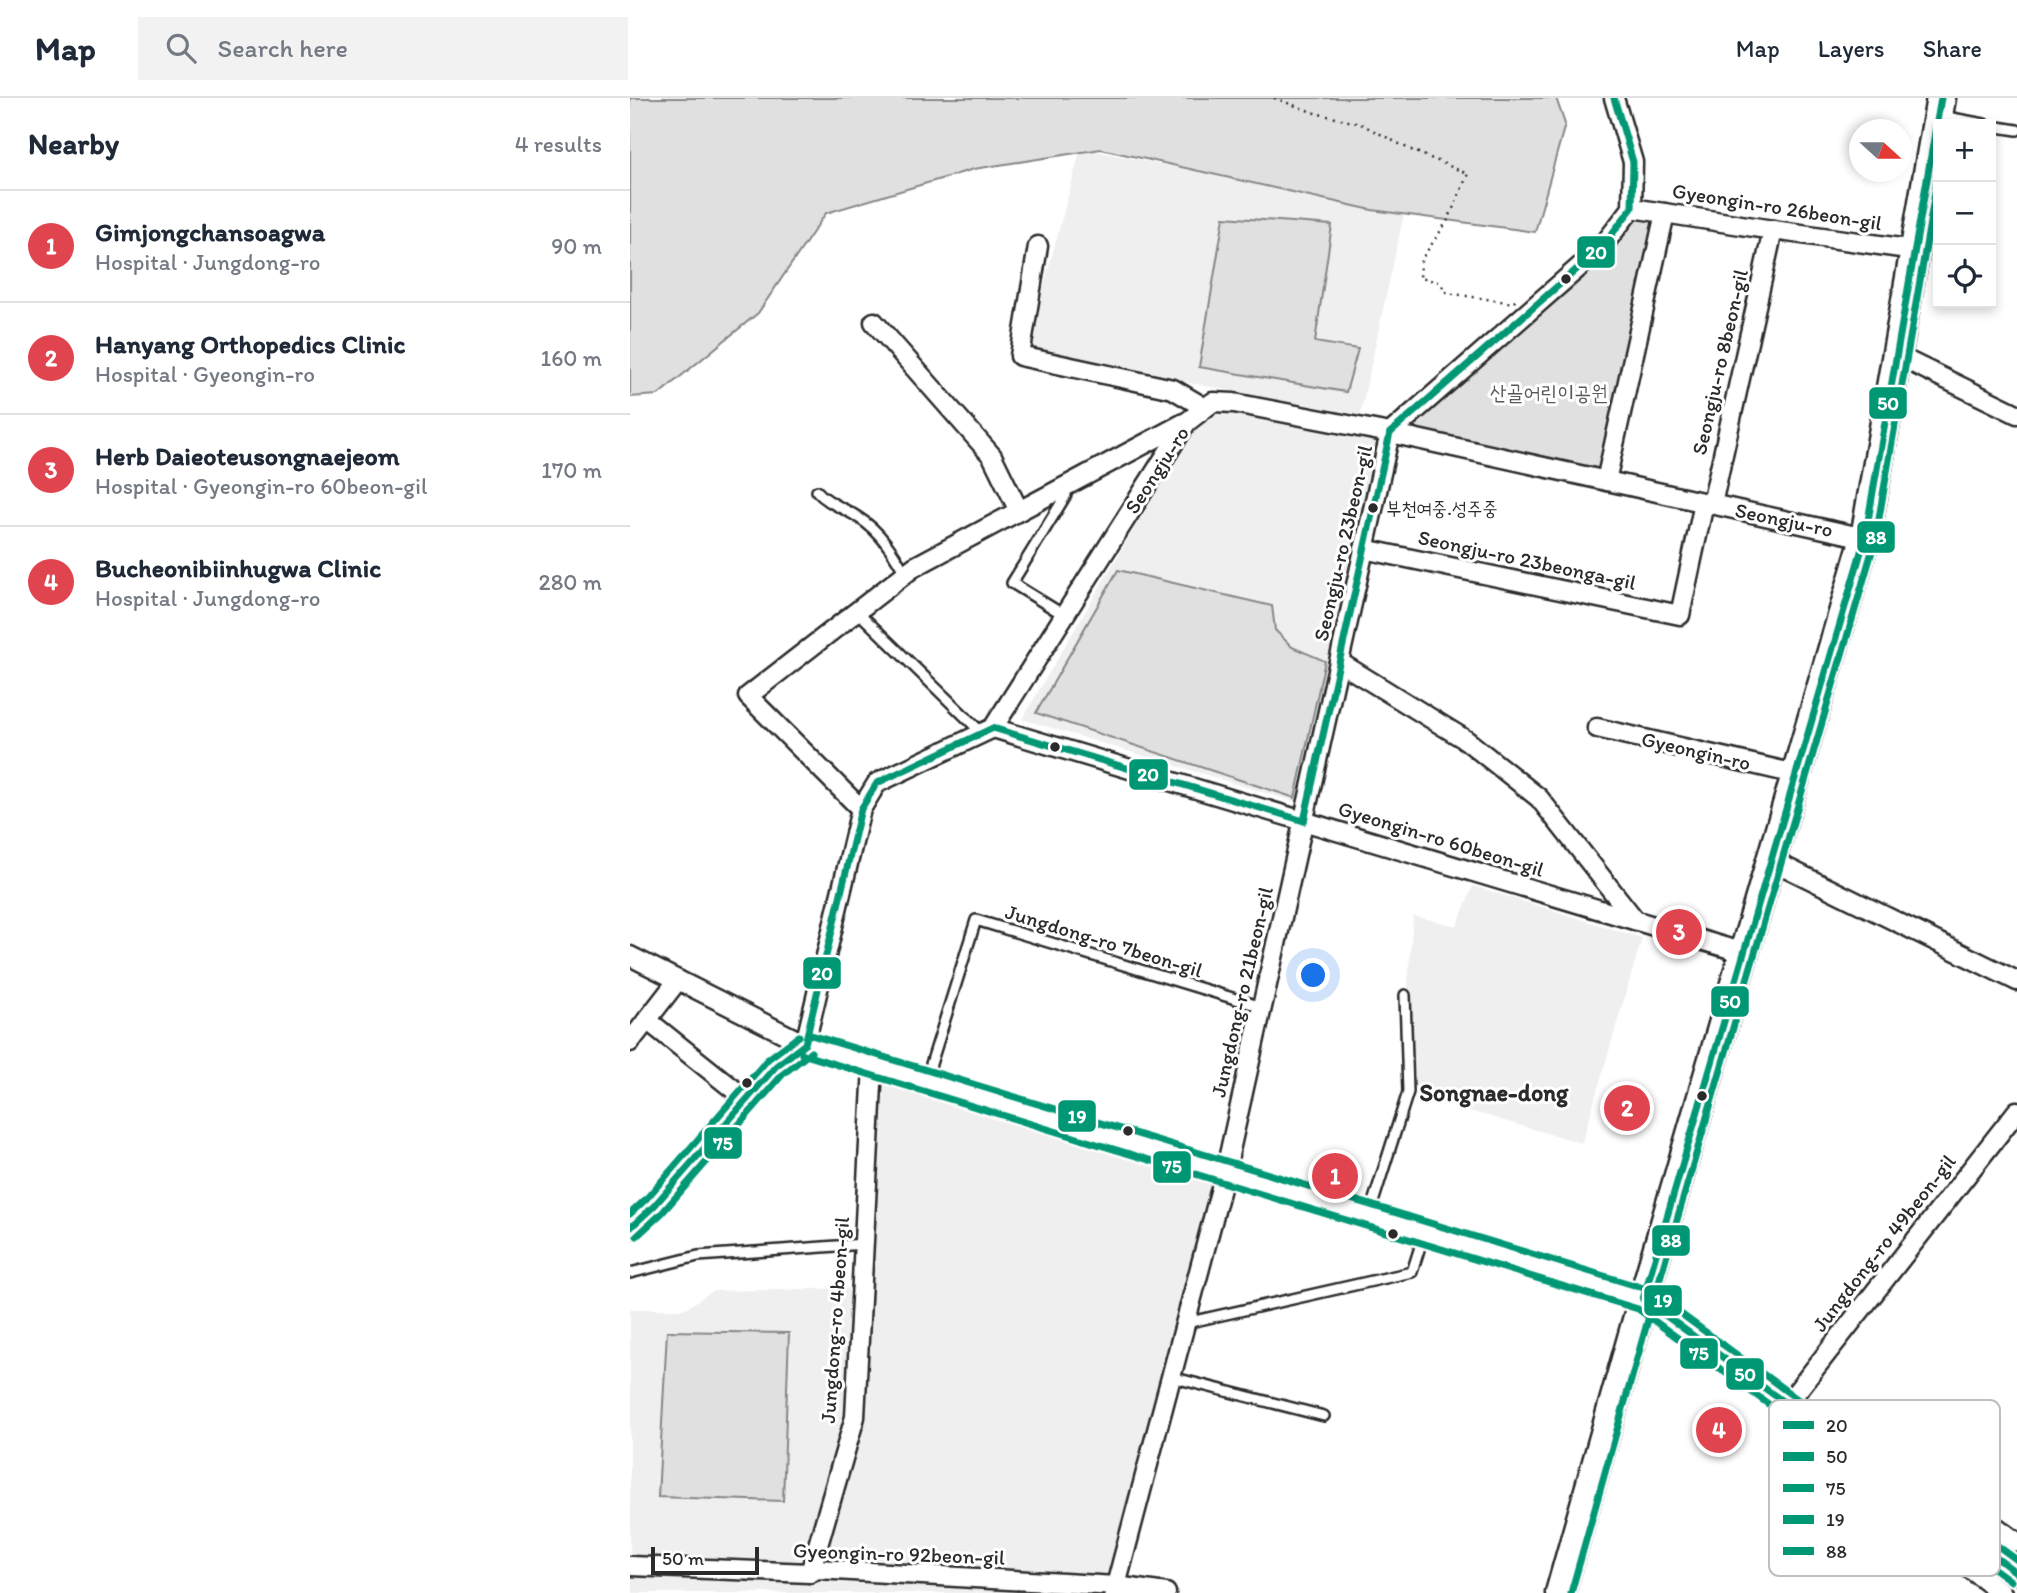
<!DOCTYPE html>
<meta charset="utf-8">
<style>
:root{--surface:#fff;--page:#f2f2f3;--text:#1f2937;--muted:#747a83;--line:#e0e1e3;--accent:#111827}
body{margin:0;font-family:Itim,"Poor Story",sans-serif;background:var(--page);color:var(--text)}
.controls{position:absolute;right:21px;top:21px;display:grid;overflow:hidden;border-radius:0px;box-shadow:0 4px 10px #0003}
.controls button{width:63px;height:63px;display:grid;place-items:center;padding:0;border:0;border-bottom:2px solid var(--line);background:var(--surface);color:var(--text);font:35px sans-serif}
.compass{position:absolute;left:1219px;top:21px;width:63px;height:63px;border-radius:50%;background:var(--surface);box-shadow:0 4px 10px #0003;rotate:111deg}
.scale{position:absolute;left:21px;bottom:18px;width:108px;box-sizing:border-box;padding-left:7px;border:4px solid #2b2b2b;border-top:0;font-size:19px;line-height:24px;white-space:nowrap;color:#2b2b2b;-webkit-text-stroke:5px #fff;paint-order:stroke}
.you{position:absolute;left:684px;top:878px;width:24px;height:24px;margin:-18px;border:5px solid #fff;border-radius:50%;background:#1a73e8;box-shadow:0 0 0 10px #1a73e833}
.badge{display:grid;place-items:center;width:46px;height:46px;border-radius:50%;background:var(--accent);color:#fff;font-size:23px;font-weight:700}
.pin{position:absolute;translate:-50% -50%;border:4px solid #fff;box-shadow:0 2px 7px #0006}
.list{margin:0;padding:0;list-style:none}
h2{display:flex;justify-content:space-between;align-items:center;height:91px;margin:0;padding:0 28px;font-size:30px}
h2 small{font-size:23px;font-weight:400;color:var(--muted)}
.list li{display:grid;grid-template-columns:46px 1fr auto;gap:21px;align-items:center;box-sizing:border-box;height:112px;padding:0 28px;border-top:2px solid var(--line)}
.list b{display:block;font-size:26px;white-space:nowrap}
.list p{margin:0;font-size:23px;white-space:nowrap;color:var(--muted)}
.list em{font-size:23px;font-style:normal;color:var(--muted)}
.icon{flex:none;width:38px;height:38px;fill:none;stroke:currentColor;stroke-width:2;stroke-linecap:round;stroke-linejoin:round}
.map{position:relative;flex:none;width:1387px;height:1495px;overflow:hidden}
header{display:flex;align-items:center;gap:42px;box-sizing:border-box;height:98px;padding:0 35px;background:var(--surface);border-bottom:2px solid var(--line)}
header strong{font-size:33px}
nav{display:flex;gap:38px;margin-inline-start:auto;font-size:24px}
.search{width:490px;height:63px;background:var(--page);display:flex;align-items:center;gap:18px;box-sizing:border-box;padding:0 24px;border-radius:0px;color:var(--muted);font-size:26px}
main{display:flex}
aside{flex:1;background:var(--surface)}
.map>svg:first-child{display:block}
</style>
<header>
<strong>Map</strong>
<div class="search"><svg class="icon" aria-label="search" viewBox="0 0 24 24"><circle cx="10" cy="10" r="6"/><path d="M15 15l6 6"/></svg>Search here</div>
<nav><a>Map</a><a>Layers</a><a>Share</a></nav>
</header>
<main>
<aside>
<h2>Nearby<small>4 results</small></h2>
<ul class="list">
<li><span class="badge" style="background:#e0444e">1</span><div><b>Gimjongchansoagwa</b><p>Hospital · Jungdong-ro</p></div><em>90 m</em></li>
<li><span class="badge" style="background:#e0444e">2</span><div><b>Hanyang Orthopedics Clinic</b><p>Hospital · Gyeongin-ro</p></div><em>160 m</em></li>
<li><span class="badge" style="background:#e0444e">3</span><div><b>Herb Daieoteusongnaejeom</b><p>Hospital · Gyeongin-ro 60beon-gil</p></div><em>170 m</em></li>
<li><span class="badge" style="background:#e0444e">4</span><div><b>Bucheonibiinhugwa Clinic</b><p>Hospital · Jungdong-ro</p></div><em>280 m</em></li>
</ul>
</aside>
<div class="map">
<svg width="1387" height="1495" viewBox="0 0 1387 1495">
<rect width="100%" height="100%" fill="#fff"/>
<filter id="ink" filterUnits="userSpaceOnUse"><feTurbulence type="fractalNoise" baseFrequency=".0143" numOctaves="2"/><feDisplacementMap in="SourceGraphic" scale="14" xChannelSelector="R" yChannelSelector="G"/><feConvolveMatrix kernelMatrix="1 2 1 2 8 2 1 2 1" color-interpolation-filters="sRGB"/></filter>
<g filter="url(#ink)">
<g fill="#efefef">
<polygon points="451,50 774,116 730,317 396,254"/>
<polygon points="590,311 752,341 672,706 392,621 562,332"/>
<polygon points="843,788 1012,840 952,1045 787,998 778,885 783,818 827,828"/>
<polygon points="252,969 595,1075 488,1481 187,1471 225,1319"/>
<polygon points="226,1190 218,1317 175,1471 0,1463 0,1211 54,1211 83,1193"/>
<polygon points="0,1475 444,1495 0,1495"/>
</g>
<g fill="#e0e0e0" stroke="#868686" stroke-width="2">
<polygon points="0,0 926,0 935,26 905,134 742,112 471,51 344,71 196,115 128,215 28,297 0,299"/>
<polygon points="1004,114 1030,118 973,379 769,333"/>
<polygon points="594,119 702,127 685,244 728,251 716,294 569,269"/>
<polygon points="488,472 642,508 645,532 662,549 695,563 665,700 406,615"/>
<polygon points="37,1233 159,1235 153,1403 28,1399"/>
</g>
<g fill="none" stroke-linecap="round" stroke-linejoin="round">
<g stroke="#2b2b2b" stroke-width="14">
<g id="service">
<polyline points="1311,18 1354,26"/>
<polyline points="1361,28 1387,32"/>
<polyline points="434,389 436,397 382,485 434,517"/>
<path d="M187,393c11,13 28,17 42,27 21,13 34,34 46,55"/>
<polyline points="227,513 352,635"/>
<polyline points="296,982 346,822 632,909"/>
<polyline points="739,1117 778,994 775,897"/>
<polyline points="0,1175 68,1158 234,1146"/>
<polyline points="556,1225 782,1174 794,1136"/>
<polyline points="541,1279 694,1318"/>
</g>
</g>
<g stroke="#2b2b2b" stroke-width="23">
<g id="minor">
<polyline points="1002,110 1143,132 1285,152"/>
<polyline points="408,148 390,258 543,291 575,310"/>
<polyline points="244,224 362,358 389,413"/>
<polyline points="1266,257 1387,316"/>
<polyline points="760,335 971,150 1002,110 1003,64 984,0"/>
<polyline points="976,383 1035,115"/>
<polyline points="1082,406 1143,132"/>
<polyline points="734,451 1050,517 1074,405"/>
<polyline points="709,564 836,642 909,700 1005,822"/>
<polyline points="363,630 1114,855"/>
<polyline points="967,630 1166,676"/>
<polyline points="231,711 118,598 284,469 554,325"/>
<polyline points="1141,762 1387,883"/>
<polyline points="0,858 175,946 231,711 247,685 363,630 557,324 583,304 604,305 760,335 1235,440"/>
<polyline points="17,922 117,1002"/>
<polyline points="0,944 48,882"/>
<polyline points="1157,1306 1387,1013"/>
<polyline points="1205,1336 1275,1363 1387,1444"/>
<polyline points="1199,1344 1246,1400 1372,1495"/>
<polyline points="0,1468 180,1475 187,1471 486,1488 536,1495"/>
<polyline points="180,1475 225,1319 243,967"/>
<polyline points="484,1495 595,1075 760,335"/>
</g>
</g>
<g stroke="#2b2b2b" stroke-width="26">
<polyline id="tertiary" points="0,1130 24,1108 146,968 175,946 1013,1201 1387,1475"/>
</g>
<g stroke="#2b2b2b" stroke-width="33">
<polyline id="primary" points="930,1495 1013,1201 1235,440 1311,0"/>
</g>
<polyline stroke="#2b2b2b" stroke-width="2.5" stroke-dasharray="2 5" stroke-linecap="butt" points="644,0 685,15 731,26 779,51 838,76 818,122 791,162 790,180 810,184 817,195 883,205 888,200"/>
<use href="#service" stroke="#fff" stroke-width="9"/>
<use href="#minor" stroke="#fff" stroke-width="18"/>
<use href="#tertiary" stroke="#fff" stroke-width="21"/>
<use href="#primary" stroke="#fff" stroke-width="28"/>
<g stroke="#fff" stroke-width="12">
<g id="bus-1">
<polyline points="760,335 971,150 1002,110 1003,64 984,0"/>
<polyline points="363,630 674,723"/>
<polyline points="674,723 760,335"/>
<polyline points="0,1130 24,1108 146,968 175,946 231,711 247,685 363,630"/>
</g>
</g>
<g stroke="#fff" stroke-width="12">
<g id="bus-2">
<polyline points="1013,1201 1235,440 1311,0"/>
<polyline points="1013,1201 1387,1475"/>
</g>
</g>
<g stroke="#fff" stroke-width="12">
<g id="bus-3">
<polyline points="172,956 1008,1211 1381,1483"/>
<polyline points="7,1138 32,1115 153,976 181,954"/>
</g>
</g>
<g stroke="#fff" stroke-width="12">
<g id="bus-4">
<polyline points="178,936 1017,1191 1387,1462"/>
<polyline points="0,1116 16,1101 138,961 169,938"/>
</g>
</g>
<g stroke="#fff" stroke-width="12">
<polyline id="bus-5" points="941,1495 1023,1204 1245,443 1308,78"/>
</g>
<use href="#bus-1" stroke="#009775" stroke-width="7"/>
<use href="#bus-2" stroke="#009775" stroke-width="7"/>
<use href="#bus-3" stroke="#009775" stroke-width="7"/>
<use href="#bus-4" stroke="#009775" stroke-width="7"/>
<use href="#bus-5" stroke="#009775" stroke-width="7"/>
</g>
</g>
<g fill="#2b2b2b" stroke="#fff" stroke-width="2.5">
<circle cx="936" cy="181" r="6"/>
<circle cx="743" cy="410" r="6"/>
<circle cx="425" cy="649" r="6"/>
<circle cx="117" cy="985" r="6"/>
<circle cx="1072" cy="998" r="6"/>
<circle cx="498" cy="1033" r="6"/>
<circle cx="763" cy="1136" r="6"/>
</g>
<g text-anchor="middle" stroke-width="6" stroke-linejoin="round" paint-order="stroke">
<g font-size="19" fill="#2b2b2b" stroke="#fff" text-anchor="start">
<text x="756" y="417">부천여중.성주중</text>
</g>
<g font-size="21" fill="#2b2b2b" stroke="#fff">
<text transform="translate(1147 109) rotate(9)" y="7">Gyeongin-ro 26beon-gil</text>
<text transform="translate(1090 264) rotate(-77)" y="7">Seongju-ro 8beon-gil</text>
<text transform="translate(527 372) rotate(-57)" y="7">Seongju-ro</text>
<text transform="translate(1154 422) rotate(12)" y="7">Seongju-ro</text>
<text transform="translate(713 445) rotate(-77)" y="7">Seongju-ro 23beon-gil</text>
<text transform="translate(897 462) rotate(12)" y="7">Seongju-ro 23beonga-gil</text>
<text transform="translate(1066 653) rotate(13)" y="7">Gyeongin-ro</text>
<text transform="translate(811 741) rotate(17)" y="7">Gyeongin-ro 60beon-gil</text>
<text transform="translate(474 843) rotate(17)" y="7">Jungdong-ro 7beon-gil</text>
<text transform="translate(612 894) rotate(-77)" y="7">Jungdong-ro 21beon-gil</text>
<text transform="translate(1254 1145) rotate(-52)" y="7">Jungdong-ro 49beon-gil</text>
<text transform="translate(205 1222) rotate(-86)" y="7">Jungdong-ro 4beon-gil</text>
<text transform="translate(269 1456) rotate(2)" y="7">Gyeongin-ro 92beon-gil</text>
</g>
<g font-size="21" fill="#585858" stroke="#fff">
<text x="919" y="302">산골어린이공원</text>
</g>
<g font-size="24" font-weight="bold" fill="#2b2b2b" stroke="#fff">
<text x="864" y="1003">Songnae-dong</text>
</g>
</g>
<rect x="1139" y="1302" width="231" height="176" rx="10" fill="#fff" stroke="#bfbfbf" stroke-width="2"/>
<rect x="1153" y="1323" width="31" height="8" fill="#009775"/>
<rect x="1153" y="1354" width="31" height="9" fill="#009775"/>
<rect x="1153" y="1386" width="31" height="8" fill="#009775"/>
<rect x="1153" y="1417" width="31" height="9" fill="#009775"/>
<rect x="1153" y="1449" width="31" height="8" fill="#009775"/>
<g font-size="19" fill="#2b2b2b">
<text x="1196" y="1334">20</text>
<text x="1196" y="1365">50</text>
<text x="1196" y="1397">75</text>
<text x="1196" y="1428">19</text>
<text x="1196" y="1460">88</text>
</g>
<g stroke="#fff" stroke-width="2.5">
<rect x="946" y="137" width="40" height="34" rx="7" fill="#009775"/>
<rect x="1238" y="288" width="40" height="34" rx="7" fill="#009775"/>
<rect x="1226" y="422" width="40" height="34" rx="7" fill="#009775"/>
<rect x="498" y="660" width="41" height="33" rx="7" fill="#009775"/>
<rect x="172" y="858" width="40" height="34" rx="7" fill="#009775"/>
<rect x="1080" y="887" width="40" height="33" rx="7" fill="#009775"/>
<rect x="427" y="1001" width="40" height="34" rx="7" fill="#009775"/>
<rect x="73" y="1028" width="40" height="34" rx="7" fill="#009775"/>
<rect x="522" y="1052" width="40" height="34" rx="7" fill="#009775"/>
<rect x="1021" y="1126" width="40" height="33" rx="7" fill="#009775"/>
<rect x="1013" y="1186" width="40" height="33" rx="7" fill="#009775"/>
<rect x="1049" y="1239" width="40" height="33" rx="7" fill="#009775"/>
<rect x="1095" y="1259" width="40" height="34" rx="7" fill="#009775"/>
</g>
<g font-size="19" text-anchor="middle" font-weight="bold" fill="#fff">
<text x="966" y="161">20</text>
<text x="1258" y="312">50</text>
<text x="1246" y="446">88</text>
<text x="518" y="683">20</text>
<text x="192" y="882">20</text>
<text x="1100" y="910">50</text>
<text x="447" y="1025">19</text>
<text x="93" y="1052">75</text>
<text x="542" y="1075">75</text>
<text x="1041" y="1149">88</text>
<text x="1033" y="1209">19</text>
<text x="1069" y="1262">75</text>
<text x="1115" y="1283">50</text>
</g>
</svg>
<div class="controls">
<button>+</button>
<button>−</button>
<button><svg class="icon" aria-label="locate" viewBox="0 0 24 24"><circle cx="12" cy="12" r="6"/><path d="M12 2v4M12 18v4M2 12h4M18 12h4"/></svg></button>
</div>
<svg class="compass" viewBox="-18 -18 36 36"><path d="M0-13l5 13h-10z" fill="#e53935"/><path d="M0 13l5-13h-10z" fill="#747a83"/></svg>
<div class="scale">50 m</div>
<div class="you"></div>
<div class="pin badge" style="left:705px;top:1078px;background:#e0444e">1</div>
<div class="pin badge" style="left:997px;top:1010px;background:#e0444e">2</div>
<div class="pin badge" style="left:1049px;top:834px;background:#e0444e">3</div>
<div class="pin badge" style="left:1089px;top:1332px;background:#e0444e">4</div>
</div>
</main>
